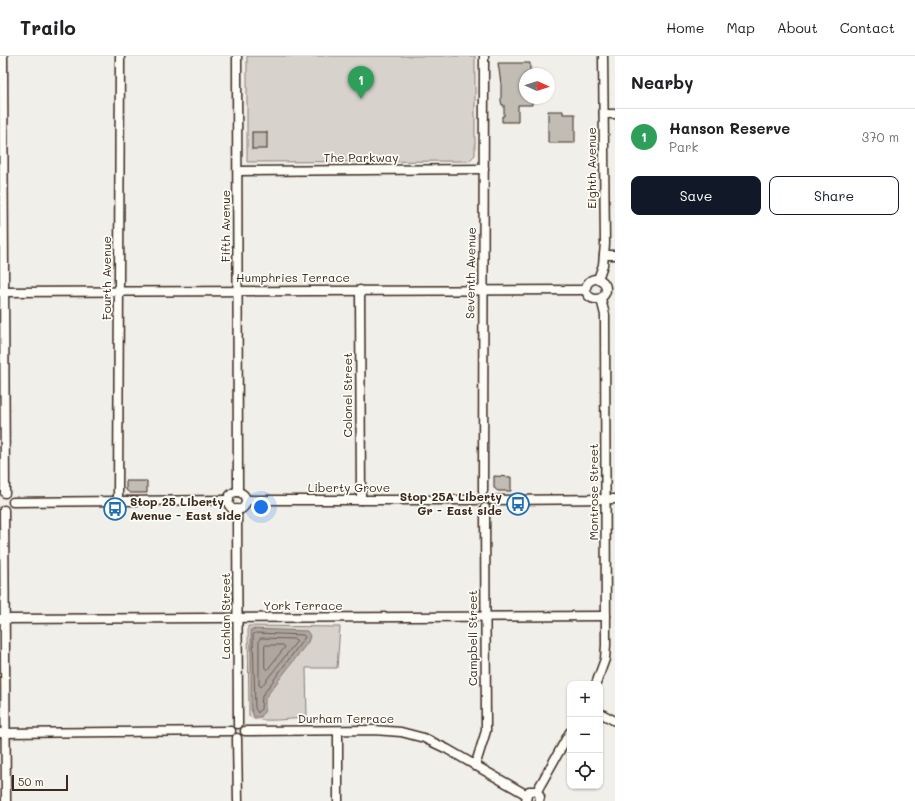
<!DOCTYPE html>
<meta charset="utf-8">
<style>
:root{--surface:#fff;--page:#f2f2f2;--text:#202124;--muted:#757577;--line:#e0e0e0;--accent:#111827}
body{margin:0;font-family:Mali,sans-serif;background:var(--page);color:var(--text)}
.controls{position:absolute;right:12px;bottom:12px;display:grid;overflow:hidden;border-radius:8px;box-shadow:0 1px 3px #0004}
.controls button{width:36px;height:36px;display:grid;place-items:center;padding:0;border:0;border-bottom:1px solid var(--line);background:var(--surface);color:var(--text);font:20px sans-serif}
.compass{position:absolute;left:519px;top:12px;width:36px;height:36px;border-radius:50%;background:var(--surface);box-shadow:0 1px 3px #0004;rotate:93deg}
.scale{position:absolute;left:12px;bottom:10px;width:56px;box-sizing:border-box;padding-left:4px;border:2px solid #3b2a1e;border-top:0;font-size:11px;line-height:14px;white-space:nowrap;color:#3b2a1e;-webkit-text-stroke:3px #fdfcf7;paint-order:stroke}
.you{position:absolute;left:261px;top:451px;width:14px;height:14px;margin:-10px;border:3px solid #fff;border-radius:50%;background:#1a73e8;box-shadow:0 0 0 6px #1a73e833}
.badge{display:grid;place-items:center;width:26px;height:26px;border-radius:50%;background:var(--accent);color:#fff;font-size:13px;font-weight:700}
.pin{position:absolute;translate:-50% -33px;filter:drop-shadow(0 1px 2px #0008)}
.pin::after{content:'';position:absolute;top:21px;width:14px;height:12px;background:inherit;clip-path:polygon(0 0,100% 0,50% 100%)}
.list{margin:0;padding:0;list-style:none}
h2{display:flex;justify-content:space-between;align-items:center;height:52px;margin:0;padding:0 16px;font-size:17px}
h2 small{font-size:13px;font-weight:400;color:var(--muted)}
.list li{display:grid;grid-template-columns:26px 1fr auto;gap:12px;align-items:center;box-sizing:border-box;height:56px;padding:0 16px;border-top:1px solid var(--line)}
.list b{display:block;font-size:15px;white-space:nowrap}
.list p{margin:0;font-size:13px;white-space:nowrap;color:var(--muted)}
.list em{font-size:13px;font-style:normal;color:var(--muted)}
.actions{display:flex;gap:8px;padding:12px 16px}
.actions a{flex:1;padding:9px 0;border:1px solid var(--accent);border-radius:8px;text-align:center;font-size:14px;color:var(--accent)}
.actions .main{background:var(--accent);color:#fff}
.icon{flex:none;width:22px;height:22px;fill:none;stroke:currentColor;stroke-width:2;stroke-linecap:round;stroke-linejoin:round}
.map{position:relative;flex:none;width:615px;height:745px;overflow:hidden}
header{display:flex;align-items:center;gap:24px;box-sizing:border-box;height:56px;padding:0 20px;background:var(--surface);border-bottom:1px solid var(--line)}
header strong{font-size:19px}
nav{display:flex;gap:22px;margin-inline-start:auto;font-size:14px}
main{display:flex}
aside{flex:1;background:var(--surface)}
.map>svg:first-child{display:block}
</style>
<header>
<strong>Trailo</strong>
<nav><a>Home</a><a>Map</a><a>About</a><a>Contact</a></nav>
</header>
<main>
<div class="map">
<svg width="615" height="745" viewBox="0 0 615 745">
<rect width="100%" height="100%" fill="#f1efea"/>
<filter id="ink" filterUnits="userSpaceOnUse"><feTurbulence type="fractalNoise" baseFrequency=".025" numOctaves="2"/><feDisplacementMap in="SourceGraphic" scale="8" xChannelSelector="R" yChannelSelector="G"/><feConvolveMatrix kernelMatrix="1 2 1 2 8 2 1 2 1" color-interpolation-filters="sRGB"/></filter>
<g filter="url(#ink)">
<g fill="#d7d2cc" stroke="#897e75">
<polygon points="247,0 475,0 475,99 469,105 247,106"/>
<path d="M248,570l92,1 -3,41h-31l1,50c-14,0 -48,6 -58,-2z"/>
</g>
<polygon fill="#aea69f" stroke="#80746b" points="251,573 307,575 310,580 308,586 265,642 265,654 261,661 254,661 251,653"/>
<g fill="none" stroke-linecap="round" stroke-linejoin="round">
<g stroke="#695c52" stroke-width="1">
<polygon points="256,577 303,579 305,581 262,640 261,653 258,657 255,652 253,579"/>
<polygon points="261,582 295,583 297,585 261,631 259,629 259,584"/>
<polygon points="265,589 283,589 285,591 267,614 265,612"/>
</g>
</g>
<g fill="#c1bcb4" stroke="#3b2a1e">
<polygon points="498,7 530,7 530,18 525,18 525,42 532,42 532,49 518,49 518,66 502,66 502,60 504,60 504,49 502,49 501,45 501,28"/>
<polygon points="548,55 563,55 563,58 575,58 575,87 548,87"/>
<rect x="252" y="76" width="15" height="17"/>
<polygon points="494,420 511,421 511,435 498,435 494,432"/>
<polygon points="126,425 147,425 147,437 130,437 126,434"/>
</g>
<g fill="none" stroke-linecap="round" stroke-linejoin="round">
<g stroke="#3b2a1e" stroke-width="11">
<g id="street">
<polyline points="3,0 5,437"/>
<polyline points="237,0 238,436"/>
<polyline points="604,58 615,58"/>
<polyline points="238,115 484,113"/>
<polyline points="604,199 615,199"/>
<circle cx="596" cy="233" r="10"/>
<polyline points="598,223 603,209 605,188 603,0"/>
<polyline points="360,234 361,444"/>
<polyline points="0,236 585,234"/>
<polyline points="483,435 484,0"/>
<circle cx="237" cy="445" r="9"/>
<polyline points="118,444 120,0"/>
<polyline points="246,444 476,444"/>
<polyline points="492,444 615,443"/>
<polyline points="13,446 229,444"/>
<polyline points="237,453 238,668"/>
<polyline points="4,454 6,745"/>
<polyline points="0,563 606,560"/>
<polyline points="596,628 605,603 606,589 605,259 601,243"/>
<polyline points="600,657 615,665"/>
<polyline points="245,675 374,674 401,676 424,682 447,693 527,739"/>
<polyline points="338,675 338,745"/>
<polyline points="0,677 231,675"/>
<polyline points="237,682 238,745"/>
<polyline points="475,710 486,675 485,452"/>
<polyline points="537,735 570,676"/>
<polyline points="537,735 540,741 539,745"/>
<polyline points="526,745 527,739 529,735 537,735"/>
</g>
</g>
<use href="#street" stroke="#fdfcf7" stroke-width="8"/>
</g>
</g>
<defs>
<g id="bus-ring" transform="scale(1.15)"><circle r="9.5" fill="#fdfcf7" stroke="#1f6fb2" stroke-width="1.5"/><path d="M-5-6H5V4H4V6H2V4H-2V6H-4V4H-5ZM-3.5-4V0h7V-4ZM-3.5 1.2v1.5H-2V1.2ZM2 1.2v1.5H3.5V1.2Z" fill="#1f6fb2"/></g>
</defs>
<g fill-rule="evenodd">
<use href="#bus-ring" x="518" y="448"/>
<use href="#bus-ring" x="115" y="453"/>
</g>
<g text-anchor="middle" stroke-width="3.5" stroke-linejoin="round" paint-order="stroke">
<g font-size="12" fill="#3b2a1e" stroke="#fdfcf7">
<text x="361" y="106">The Parkway</text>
<text transform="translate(592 112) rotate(-90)" y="4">Eighth Avenue</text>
<text transform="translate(226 170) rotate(-90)" y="4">Fifth Avenue</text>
<text transform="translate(471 217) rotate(-89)" y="4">Seventh Avenue</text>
<text transform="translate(107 222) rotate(-90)" y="4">Fourth Avenue</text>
<text x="293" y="226">Humphries Terrace</text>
<text transform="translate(348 339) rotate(-90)" y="4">Colonel Street</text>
<text x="349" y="436">Liberty Grove</text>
<text transform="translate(594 436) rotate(-90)" y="4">Montrose Street</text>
<text x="303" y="554">York Terrace</text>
<text transform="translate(226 560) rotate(-90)" y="4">Lachlan Street</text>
<text transform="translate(473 582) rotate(-90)" y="4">Campbell Street</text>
<text x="346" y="667">Durham Terrace</text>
</g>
<g font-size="12" font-weight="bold" fill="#3b2a1e" stroke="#fdfcf7" text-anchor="end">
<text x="502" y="445">Stop 25A Liberty<tspan x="502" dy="14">Gr - East side</tspan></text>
<text x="130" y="450" text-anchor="start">Stop 25 Liberty<tspan x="130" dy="14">Avenue - East side</tspan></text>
</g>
</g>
</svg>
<div class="controls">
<button>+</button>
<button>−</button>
<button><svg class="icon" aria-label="locate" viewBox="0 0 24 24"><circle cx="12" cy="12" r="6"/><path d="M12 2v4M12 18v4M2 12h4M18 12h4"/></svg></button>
</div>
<svg class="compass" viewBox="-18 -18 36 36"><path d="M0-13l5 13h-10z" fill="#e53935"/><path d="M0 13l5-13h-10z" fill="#757577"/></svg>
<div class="scale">50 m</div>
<div class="you"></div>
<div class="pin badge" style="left:361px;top:43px;background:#2e9e5b">1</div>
</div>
<aside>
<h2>Nearby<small></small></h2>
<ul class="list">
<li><span class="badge" style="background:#2e9e5b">1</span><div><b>Hanson Reserve</b><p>Park</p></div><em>370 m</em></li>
</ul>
<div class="actions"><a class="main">Save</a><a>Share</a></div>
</aside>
</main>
